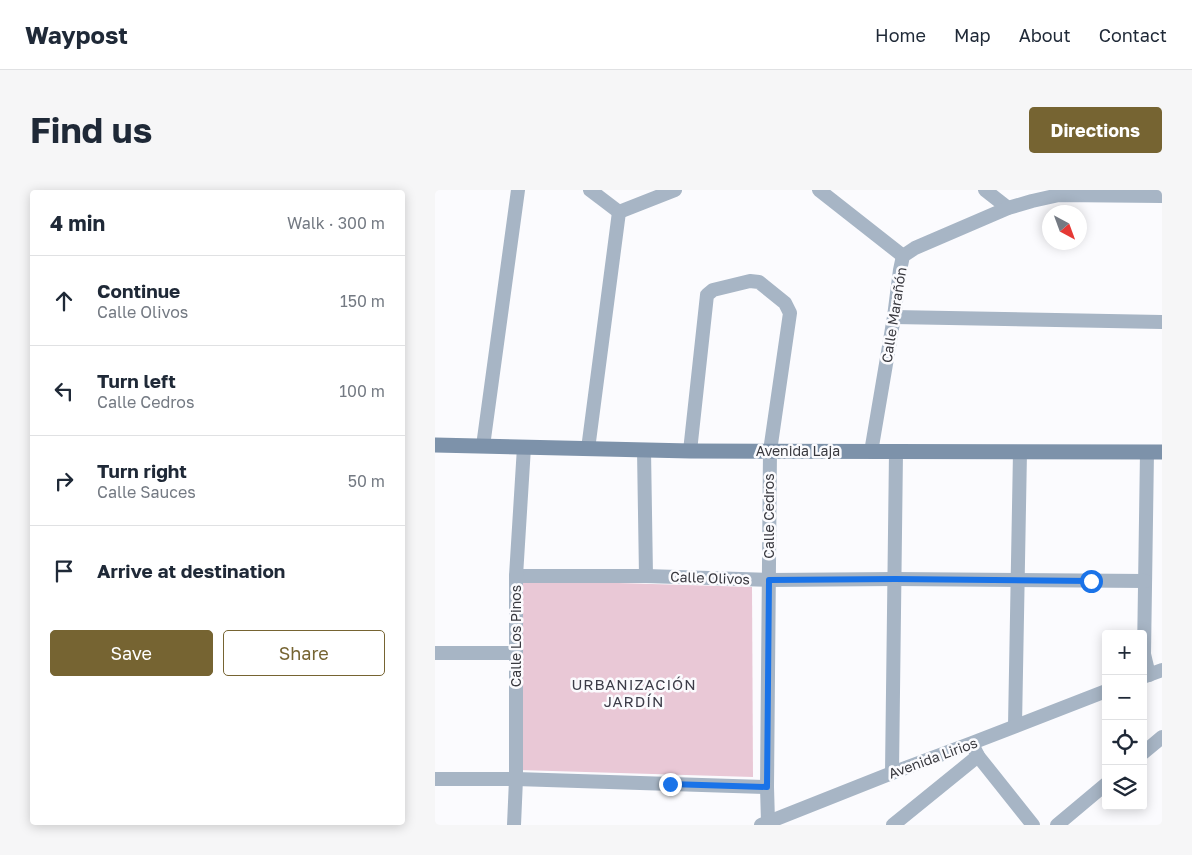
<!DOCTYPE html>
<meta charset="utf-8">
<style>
:root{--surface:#fff;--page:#f6f6f7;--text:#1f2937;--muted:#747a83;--line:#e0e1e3;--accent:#766432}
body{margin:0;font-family:"Golos Text",sans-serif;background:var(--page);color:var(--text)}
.controls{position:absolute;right:15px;bottom:15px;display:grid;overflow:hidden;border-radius:5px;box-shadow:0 2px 12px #0003}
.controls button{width:45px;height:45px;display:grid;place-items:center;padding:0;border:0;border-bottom:1px solid var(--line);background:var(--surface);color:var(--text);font:25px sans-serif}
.compass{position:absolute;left:607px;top:15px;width:45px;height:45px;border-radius:50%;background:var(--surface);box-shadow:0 2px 12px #0003;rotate:139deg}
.stop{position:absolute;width:15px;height:15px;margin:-11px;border:4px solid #1a73e8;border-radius:50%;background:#fff}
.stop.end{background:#1a73e8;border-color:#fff;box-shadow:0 1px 5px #0008}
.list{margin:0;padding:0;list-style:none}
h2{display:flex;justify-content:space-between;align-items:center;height:65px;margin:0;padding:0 20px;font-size:21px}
h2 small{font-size:16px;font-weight:400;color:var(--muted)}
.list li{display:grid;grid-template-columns:32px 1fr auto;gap:15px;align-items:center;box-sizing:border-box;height:90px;padding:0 20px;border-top:1px solid var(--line)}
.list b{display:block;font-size:19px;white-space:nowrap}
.list p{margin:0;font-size:16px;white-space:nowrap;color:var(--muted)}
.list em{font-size:16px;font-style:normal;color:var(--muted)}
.actions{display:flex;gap:10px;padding:15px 20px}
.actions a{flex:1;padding:11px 0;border:1px solid var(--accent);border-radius:5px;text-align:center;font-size:18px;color:var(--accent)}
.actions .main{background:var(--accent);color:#fff}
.icon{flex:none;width:28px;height:28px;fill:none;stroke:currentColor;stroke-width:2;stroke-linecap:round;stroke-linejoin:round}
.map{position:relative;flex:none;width:727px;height:635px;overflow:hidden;border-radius:5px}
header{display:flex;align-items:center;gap:30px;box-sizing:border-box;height:70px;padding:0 25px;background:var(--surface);border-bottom:1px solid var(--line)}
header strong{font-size:24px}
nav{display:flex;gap:28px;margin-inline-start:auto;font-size:18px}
.intro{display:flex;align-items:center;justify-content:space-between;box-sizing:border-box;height:120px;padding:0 30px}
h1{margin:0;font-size:35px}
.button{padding:12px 22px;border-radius:5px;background:var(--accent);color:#fff;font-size:18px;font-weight:700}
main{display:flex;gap:30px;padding:0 30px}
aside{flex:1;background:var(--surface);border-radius:5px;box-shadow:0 2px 12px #0003}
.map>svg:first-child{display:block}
</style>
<header>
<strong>Waypost</strong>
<nav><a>Home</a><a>Map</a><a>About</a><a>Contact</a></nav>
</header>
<div class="intro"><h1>Find us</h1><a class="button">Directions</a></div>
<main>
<aside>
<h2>4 min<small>Walk · 300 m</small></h2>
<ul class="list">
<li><svg class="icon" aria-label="ahead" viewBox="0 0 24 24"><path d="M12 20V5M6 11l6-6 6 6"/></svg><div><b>Continue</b><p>Calle Olivos</p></div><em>150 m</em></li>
<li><svg class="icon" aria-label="left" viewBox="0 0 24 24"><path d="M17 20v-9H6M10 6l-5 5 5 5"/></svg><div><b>Turn left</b><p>Calle Cedros</p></div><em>100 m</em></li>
<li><svg class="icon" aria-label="right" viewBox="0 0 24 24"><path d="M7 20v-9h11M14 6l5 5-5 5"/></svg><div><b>Turn right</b><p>Calle Sauces</p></div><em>50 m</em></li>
<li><svg class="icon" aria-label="arrive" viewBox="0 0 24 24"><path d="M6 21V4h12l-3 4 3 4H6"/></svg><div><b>Arrive at destination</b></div></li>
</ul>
<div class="actions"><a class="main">Save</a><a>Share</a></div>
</aside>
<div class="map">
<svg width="727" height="635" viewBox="0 0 727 635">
<rect width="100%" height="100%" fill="#fbfbfe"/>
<polygon fill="#e9c8d6" points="83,390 317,397 318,587 84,580"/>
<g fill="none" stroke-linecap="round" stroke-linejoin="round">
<g stroke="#a7b5c5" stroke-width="14">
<polyline points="155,0 184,22"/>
<polyline points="384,0 468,66"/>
<polyline points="550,0 573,18"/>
<polyline points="184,22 240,0"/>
<polyline points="459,127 727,132"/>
<polyline points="48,256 83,0"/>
<polyline points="153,259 184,22"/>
<polyline points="209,260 211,386"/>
<polyline points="255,261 272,105 278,100 315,91 324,92 350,113 355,123 335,261 332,597 333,632 335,635"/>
<polyline points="436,262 459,127 465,80 468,66 480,58 573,18 597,11 624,5 727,6"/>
<polyline points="712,262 709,464 714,485"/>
<polyline points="81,386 211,386 334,390 460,389 710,391"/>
<polyline points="0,463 81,463"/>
<polyline points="708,487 727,480"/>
<polyline points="580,536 585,262"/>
<polyline points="539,558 543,566 598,635"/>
<polyline points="708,563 727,547"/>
<polyline points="457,583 461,262"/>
<polyline points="0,589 81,589 332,597"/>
<polyline points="79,635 81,589 81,386 89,257"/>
<polyline points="326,635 457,583 537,553 671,501"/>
<polyline points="458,635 543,566"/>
<polyline points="622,635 671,594"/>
</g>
<polyline stroke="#7d92aa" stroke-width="15" points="0,255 255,261 727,262"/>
</g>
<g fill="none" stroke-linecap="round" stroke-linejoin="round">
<polyline stroke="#1a73e8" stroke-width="6" points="235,594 332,597 334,390 460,389 656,391"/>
</g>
<g text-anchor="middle" stroke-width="5" stroke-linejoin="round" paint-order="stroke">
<g font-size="14" fill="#39393f" stroke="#fbfbfe">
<text transform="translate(459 125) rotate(-81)" y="5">Calle Marañón</text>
<text x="363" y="266">Avenida Laja</text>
<text transform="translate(334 326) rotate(-90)" y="5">Calle Cedros</text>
<text transform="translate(275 388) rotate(2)" y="5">Calle Olivos</text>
<text transform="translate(81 446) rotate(-90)" y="5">Calle Los Pinos</text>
<text transform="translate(498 568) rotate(-20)" y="5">Avenida Lirios</text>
</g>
<g font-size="15" letter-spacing="1" fill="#3d3d49" stroke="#fbfbfe">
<text x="199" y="500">URBANIZACIÓN<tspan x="199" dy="17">JARDÍN</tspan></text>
</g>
</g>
</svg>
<div class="controls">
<button>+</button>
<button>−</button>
<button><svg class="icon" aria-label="locate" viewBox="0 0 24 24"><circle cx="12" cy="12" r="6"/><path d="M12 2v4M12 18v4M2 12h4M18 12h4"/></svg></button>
<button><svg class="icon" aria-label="layers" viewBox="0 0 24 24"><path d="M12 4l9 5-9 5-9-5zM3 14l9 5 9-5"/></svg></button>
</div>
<svg class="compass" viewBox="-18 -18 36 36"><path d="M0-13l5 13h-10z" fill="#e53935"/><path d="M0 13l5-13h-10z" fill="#747a83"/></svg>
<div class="stop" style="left:656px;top:391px"></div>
<div class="stop end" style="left:235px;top:594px"></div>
</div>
</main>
